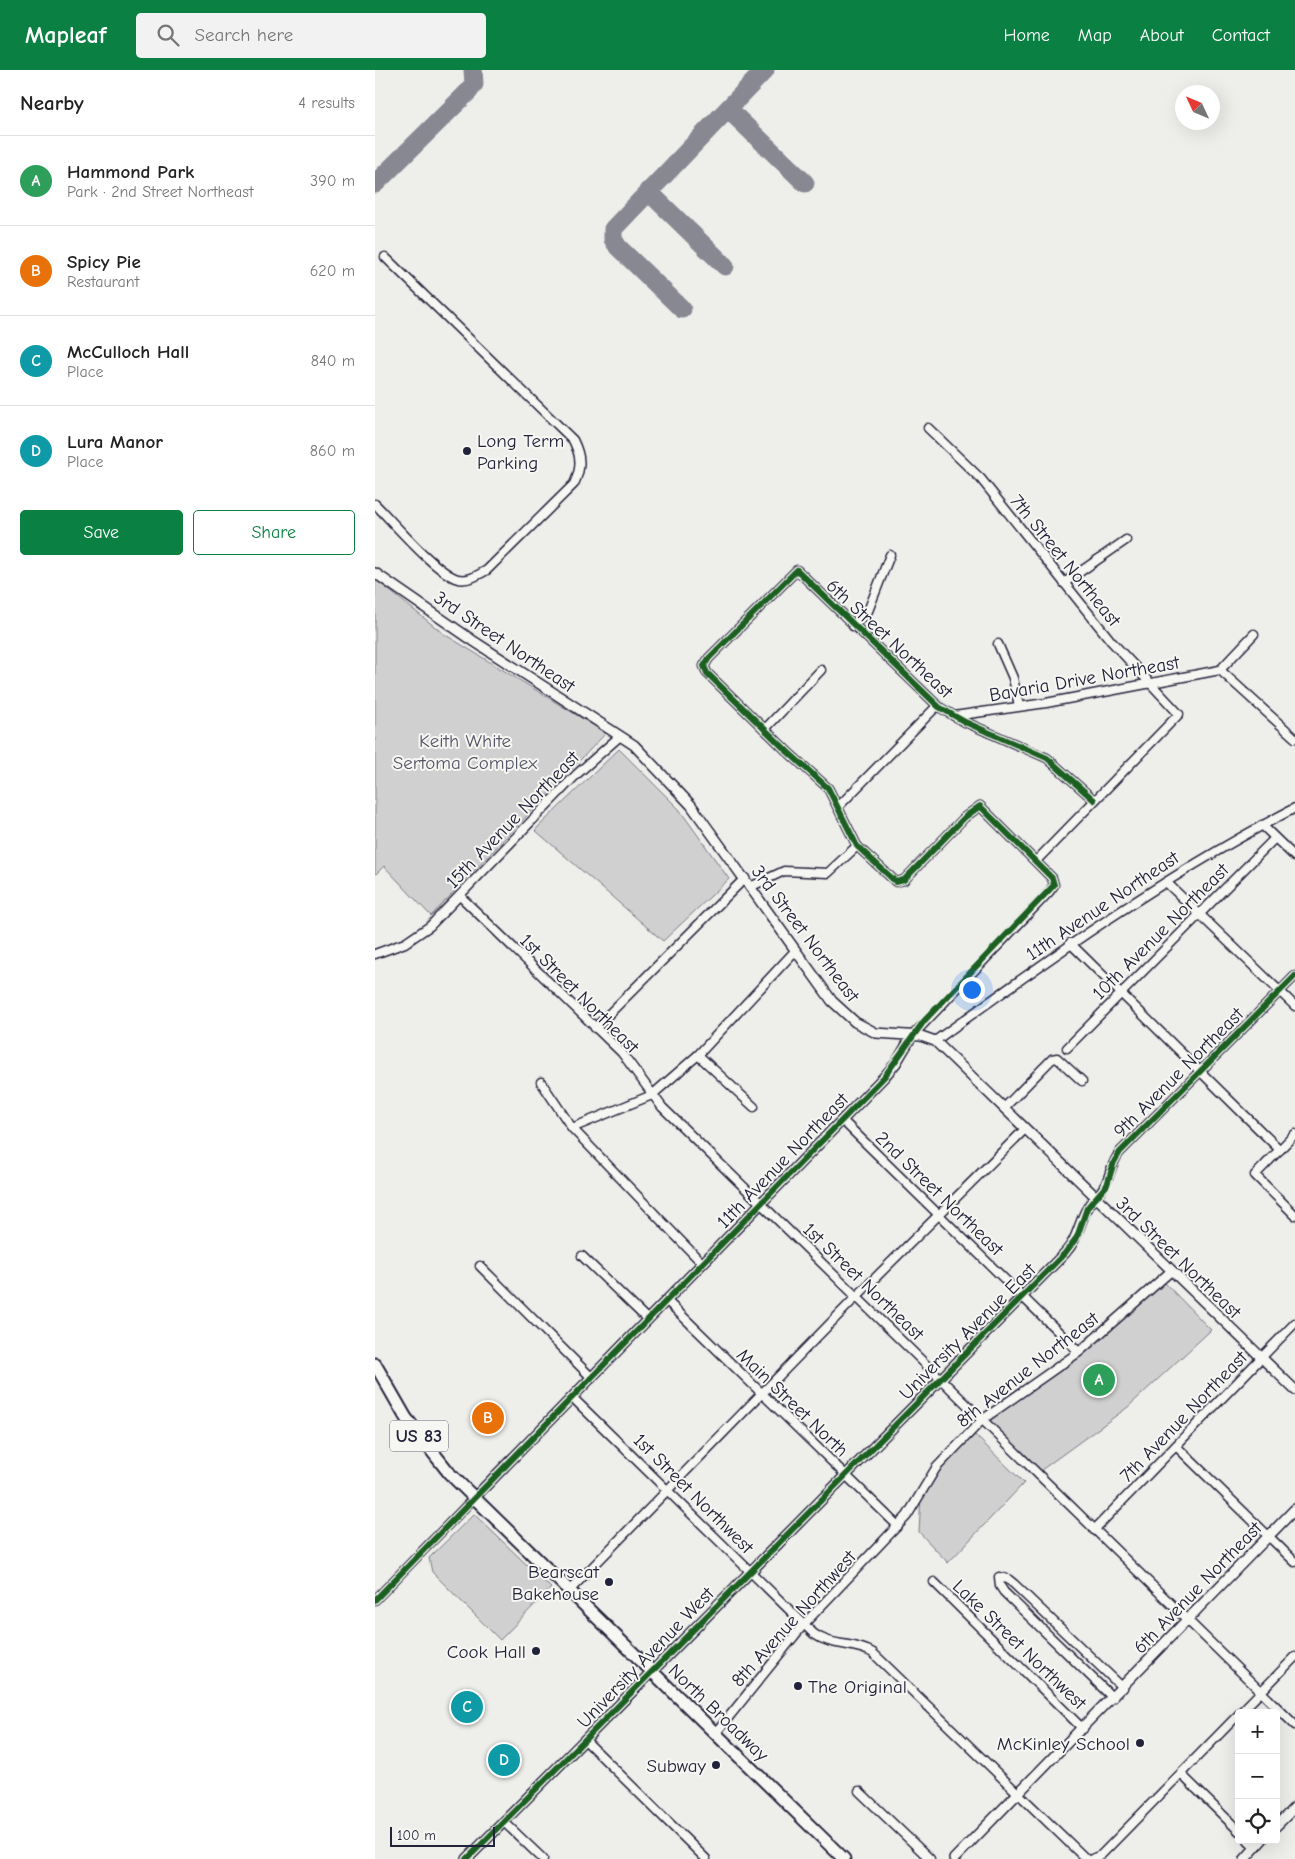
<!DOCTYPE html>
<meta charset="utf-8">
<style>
:root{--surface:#fff;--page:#f2f2f2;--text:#222;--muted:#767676;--line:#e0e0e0;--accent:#0b8043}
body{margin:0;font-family:"Comic Neue",sans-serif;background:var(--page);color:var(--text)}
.controls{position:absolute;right:15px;bottom:15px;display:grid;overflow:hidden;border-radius:5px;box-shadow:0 5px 20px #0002}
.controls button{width:45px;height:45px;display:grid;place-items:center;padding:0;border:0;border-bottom:1px solid var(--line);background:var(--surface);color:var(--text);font:25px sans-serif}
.compass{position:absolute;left:800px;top:15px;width:45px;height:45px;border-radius:50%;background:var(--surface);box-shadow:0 5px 20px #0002;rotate:314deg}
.scale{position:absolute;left:15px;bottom:12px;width:105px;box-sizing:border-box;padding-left:5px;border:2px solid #22223b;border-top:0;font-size:14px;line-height:18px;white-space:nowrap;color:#22223b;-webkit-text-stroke:4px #f6f6f2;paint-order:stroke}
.you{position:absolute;left:596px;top:919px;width:18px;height:18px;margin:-12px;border:4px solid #fff;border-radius:50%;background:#1a73e8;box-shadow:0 0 0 8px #1a73e833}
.badge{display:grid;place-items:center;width:32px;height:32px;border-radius:50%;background:var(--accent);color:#fff;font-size:16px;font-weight:700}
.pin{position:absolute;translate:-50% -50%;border:2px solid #fff;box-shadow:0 1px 5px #0006}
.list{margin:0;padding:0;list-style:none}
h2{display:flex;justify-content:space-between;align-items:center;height:65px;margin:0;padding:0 20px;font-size:21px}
h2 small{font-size:16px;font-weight:400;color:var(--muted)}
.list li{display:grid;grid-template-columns:32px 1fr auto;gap:15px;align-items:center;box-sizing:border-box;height:90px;padding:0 20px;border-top:1px solid var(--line)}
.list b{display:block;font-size:19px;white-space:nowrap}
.list p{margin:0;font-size:16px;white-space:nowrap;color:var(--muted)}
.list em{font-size:16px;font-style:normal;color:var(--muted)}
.actions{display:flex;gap:10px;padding:15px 20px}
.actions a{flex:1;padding:11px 0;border:1px solid var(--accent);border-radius:5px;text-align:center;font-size:18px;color:var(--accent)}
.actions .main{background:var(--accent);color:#fff}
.icon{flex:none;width:28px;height:28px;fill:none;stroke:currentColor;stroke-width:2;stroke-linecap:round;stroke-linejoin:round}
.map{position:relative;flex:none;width:920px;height:1789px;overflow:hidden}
header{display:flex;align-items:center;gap:30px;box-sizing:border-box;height:70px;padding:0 25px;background:var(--accent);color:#fff}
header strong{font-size:24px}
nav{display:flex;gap:28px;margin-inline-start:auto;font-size:18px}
.search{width:350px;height:45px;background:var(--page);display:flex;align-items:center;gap:12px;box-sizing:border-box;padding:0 18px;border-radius:5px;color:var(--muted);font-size:19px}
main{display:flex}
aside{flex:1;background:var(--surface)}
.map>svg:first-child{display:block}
</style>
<header>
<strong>Mapleaf</strong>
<div class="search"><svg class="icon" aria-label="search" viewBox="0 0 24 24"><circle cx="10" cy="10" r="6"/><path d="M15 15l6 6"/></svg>Search here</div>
<nav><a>Home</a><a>Map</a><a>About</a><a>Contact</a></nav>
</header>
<main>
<aside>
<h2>Nearby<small>4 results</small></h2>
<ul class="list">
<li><span class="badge" style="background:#2e9e5b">A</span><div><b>Hammond Park</b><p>Park · 2nd Street Northeast</p></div><em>390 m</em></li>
<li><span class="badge" style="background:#e8710a">B</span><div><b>Spicy Pie</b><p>Restaurant</p></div><em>620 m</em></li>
<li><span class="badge" style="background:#0f9aa8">C</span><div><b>McCulloch Hall</b><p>Place</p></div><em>840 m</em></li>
<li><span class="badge" style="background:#0f9aa8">D</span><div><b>Lura Manor</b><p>Place</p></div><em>860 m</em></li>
</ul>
<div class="actions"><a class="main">Save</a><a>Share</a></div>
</aside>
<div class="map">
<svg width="920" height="1789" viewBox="0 0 920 1789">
<rect width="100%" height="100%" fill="#eeeeeb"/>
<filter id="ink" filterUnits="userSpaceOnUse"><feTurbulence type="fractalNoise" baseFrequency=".02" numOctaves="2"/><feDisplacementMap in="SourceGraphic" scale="10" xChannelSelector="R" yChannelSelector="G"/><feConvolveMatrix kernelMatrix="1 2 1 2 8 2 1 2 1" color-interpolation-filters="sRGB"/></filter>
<g filter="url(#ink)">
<g fill="#d0d0d1" stroke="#797986">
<polygon points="0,509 69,564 231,663 56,846 9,796 0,805"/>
<polygon points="244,679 304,739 354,809 288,871 160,760"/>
<polygon points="787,1210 836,1260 753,1337 662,1403 607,1350 704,1282"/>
<polygon points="600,1365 649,1413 573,1493 544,1462 546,1425 570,1392"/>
<polygon points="99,1444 176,1518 125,1570 57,1502 54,1488"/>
</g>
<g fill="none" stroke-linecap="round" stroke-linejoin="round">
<g stroke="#888893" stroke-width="19">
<polyline points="353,39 430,113"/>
<polyline points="0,114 94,21 99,14 98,0"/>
<polyline points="273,121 350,196"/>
<polyline points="307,239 243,177 238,169 238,159 390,0"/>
</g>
<g stroke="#22223b" stroke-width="11">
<g id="minor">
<polyline points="553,358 606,409 736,571 804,644 661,791"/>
<path d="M0,434c18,18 61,69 83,75 11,2 20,-4 29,-9l87,-86c8,-17 7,-28 -1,-44l-188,-183"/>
<polyline points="689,513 751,470"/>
<polyline points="478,556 493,541 515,485"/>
<polyline points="623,574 638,608 644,636"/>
<polyline points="845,600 920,668"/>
<polyline points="845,600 879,564"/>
<polyline points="579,646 671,633 845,600"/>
<polyline points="390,659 446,600"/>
<polyline points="463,737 562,636"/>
<polyline points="887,755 920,787"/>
<polyline points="791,812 920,936"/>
<polyline points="375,817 409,801 453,803 482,776"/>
<polyline points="85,826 247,983 287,1037 920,1655"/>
<polyline points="695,873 905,1080"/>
<polyline points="0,884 30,873 55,856 202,704 244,667"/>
<polyline points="220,958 370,808"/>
<polyline points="537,966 674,822 679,815 677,808 605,736 590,747 529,810 521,812 482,776 453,718 413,682 332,603 329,596 334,588 422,500 564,637 590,652 672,688 719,730"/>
<path d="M560,971c116,-84 232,-167 360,-233"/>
<polyline points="692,978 900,768"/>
<polyline points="323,985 379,1037"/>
<polyline points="166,1012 197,1058 327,1193"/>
<polyline points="629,1038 677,989 682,988 707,1011"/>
<polyline points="467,1050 704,1282"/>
<polyline points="197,1058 277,1025 323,985 420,881"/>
<polyline points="920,1064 880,1105 920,1145"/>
<path d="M720,1128c18,-18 12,-29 25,-46l175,-176"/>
<polyline points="207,1186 273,1250"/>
<polyline points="105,1196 217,1308"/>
<polyline points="291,1230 523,1456"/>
<path d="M198,1328l241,236c18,13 41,8 59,19l213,206"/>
<polyline points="801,1376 920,1492"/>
<polyline points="719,1460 920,1253"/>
<polyline points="559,1512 708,1659"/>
<polyline points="194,1521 481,1227 650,1059"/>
<polyline points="0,1530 99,1428"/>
<polyline points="738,1628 629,1522 625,1516 624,1507 633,1509 639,1514 748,1618"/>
<polyline points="865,1643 920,1587"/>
<polyline points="340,1664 429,1554 532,1446 561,1398 607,1350 704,1282 795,1202"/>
<polyline points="210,1670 331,1789"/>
<polyline points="806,1704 864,1761"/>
<polyline points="484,1721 555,1789"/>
<polyline points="129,1752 168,1789"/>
<polyline points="873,1770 880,1777"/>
<polyline points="717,1789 726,1785 864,1644"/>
</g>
</g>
<g stroke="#22223b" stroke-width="12">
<g id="tertiary">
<polyline points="0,503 97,570 259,675 316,735 457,931 480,952 501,963 546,966 560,971 920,1320"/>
<polyline points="99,1428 509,1007 521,993 537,966"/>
<polyline points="901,1756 920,1737"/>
<path d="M92,1789l598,-606c16,-17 14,-39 30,-55"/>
<polyline points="579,1789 920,1439"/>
<polyline points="870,1789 887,1770"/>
</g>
</g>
<g stroke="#22223b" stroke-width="15">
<polyline id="primary" points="0,1294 31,1348 75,1404 469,1789"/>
</g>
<use href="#minor" stroke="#f6f6f2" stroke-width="8"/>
<use href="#tertiary" stroke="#f6f6f2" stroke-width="9"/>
<use href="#primary" stroke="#f6f6f2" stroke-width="11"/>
<g stroke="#f6f6f2" stroke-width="9">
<g id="cycleway">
<polyline points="0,1530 509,1007 549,951 679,815 677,808 605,736 590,747 529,810 521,812 482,776 453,718 413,682 332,603 329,596 334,588 422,500 564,637 590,652 672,688 719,730"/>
<polyline points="92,1789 690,1183 702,1167 712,1138 732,1115 739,1092 745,1082 920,906"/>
</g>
</g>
<use href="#cycleway" stroke="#1b5e20" stroke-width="6"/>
</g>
</g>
<g fill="#22223b" stroke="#f6f6f2" stroke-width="2">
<circle cx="92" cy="381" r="5"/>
<circle cx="234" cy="1512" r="5"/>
<circle cx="161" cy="1581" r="5"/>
<circle cx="423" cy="1616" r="5"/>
<circle cx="765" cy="1673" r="5"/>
<circle cx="341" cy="1695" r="5"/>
</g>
<g text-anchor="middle" stroke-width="4" stroke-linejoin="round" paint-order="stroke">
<rect fill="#f6f6f2" stroke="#626272" stroke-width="1" x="15" y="1350.5" width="58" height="31" rx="4"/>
<g font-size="18" font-weight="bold" fill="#22223b">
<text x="44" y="1372">US 83</text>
</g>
<g font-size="19" fill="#22223b" stroke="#f6f6f2" text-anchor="end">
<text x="102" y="377" text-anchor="start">Long Term<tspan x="102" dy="22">Parking</tspan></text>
<text x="224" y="1508">Bearscat<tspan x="224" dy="22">Bakehouse</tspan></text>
<text x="151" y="1588">Cook Hall</text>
<text x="433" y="1623" text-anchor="start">The Original</text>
<text x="755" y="1680">McKinley School</text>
<text x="331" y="1702">Subway</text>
</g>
<g font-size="19" fill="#22223b" stroke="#f6f6f2">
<text transform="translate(691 490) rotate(51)" y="7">7th Street Northeast</text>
<text transform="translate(515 568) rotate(43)" y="7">6th Street Northeast</text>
<text transform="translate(130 571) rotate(34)" y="7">3rd Street Northeast</text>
<text transform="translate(709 608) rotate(-10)" y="7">Bavaria Drive Northeast</text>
<text transform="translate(137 749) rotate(-46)" y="7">15th Avenue Northeast</text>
<text transform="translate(727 835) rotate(-34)" y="7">11th Avenue Northeast</text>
<text transform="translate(785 861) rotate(-45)" y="7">10th Avenue Northeast</text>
<text transform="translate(431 863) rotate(53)" y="7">3rd Street Northeast</text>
<text transform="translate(205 923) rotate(45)" y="7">1st Street Northeast</text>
<text transform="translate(803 1002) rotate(-45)" y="7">9th Avenue Northeast</text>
<text transform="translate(407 1090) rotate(-46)" y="7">11th Avenue Northeast</text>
<text transform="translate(565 1123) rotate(44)" y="7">2nd Street Northeast</text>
<text transform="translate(804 1187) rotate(44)" y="7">3rd Street Northeast</text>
<text transform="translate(489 1211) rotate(44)" y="7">1st Street Northeast</text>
<text transform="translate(592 1261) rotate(-45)" y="7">University Avenue East</text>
<text transform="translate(652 1299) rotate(-38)" y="7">8th Avenue Northeast</text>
<text transform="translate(418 1332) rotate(44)" y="7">Main Street North</text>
<text transform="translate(808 1346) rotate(-46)" y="7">7th Avenue Northeast</text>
<text transform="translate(319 1423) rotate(45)" y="7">1st Street Northwest</text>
<text transform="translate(822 1517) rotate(-46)" y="7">6th Avenue Northeast</text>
<text transform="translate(418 1548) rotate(-48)" y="7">8th Avenue Northwest</text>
<text transform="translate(645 1574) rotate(44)" y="7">Lake Street Northwest</text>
<text transform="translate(270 1587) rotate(-46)" y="7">University Avenue West</text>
<text transform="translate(344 1642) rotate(44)" y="7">North Broadway</text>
</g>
<g font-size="19" fill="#565668" stroke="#f6f6f2">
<text x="90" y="677">Keith White<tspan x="90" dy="22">Sertoma Complex</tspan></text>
</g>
</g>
</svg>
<div class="controls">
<button>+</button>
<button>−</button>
<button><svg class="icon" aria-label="locate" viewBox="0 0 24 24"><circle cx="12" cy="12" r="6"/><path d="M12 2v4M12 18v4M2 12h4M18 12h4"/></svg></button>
</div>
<svg class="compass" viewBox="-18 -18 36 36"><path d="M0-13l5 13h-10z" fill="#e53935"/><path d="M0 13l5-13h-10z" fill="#767676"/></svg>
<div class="scale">100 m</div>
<div class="you"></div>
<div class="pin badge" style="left:724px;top:1310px;background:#2e9e5b">A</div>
<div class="pin badge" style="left:113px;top:1348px;background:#e8710a">B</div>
<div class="pin badge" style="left:92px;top:1637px;background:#0f9aa8">C</div>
<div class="pin badge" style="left:129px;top:1690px;background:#0f9aa8">D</div>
</div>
</main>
